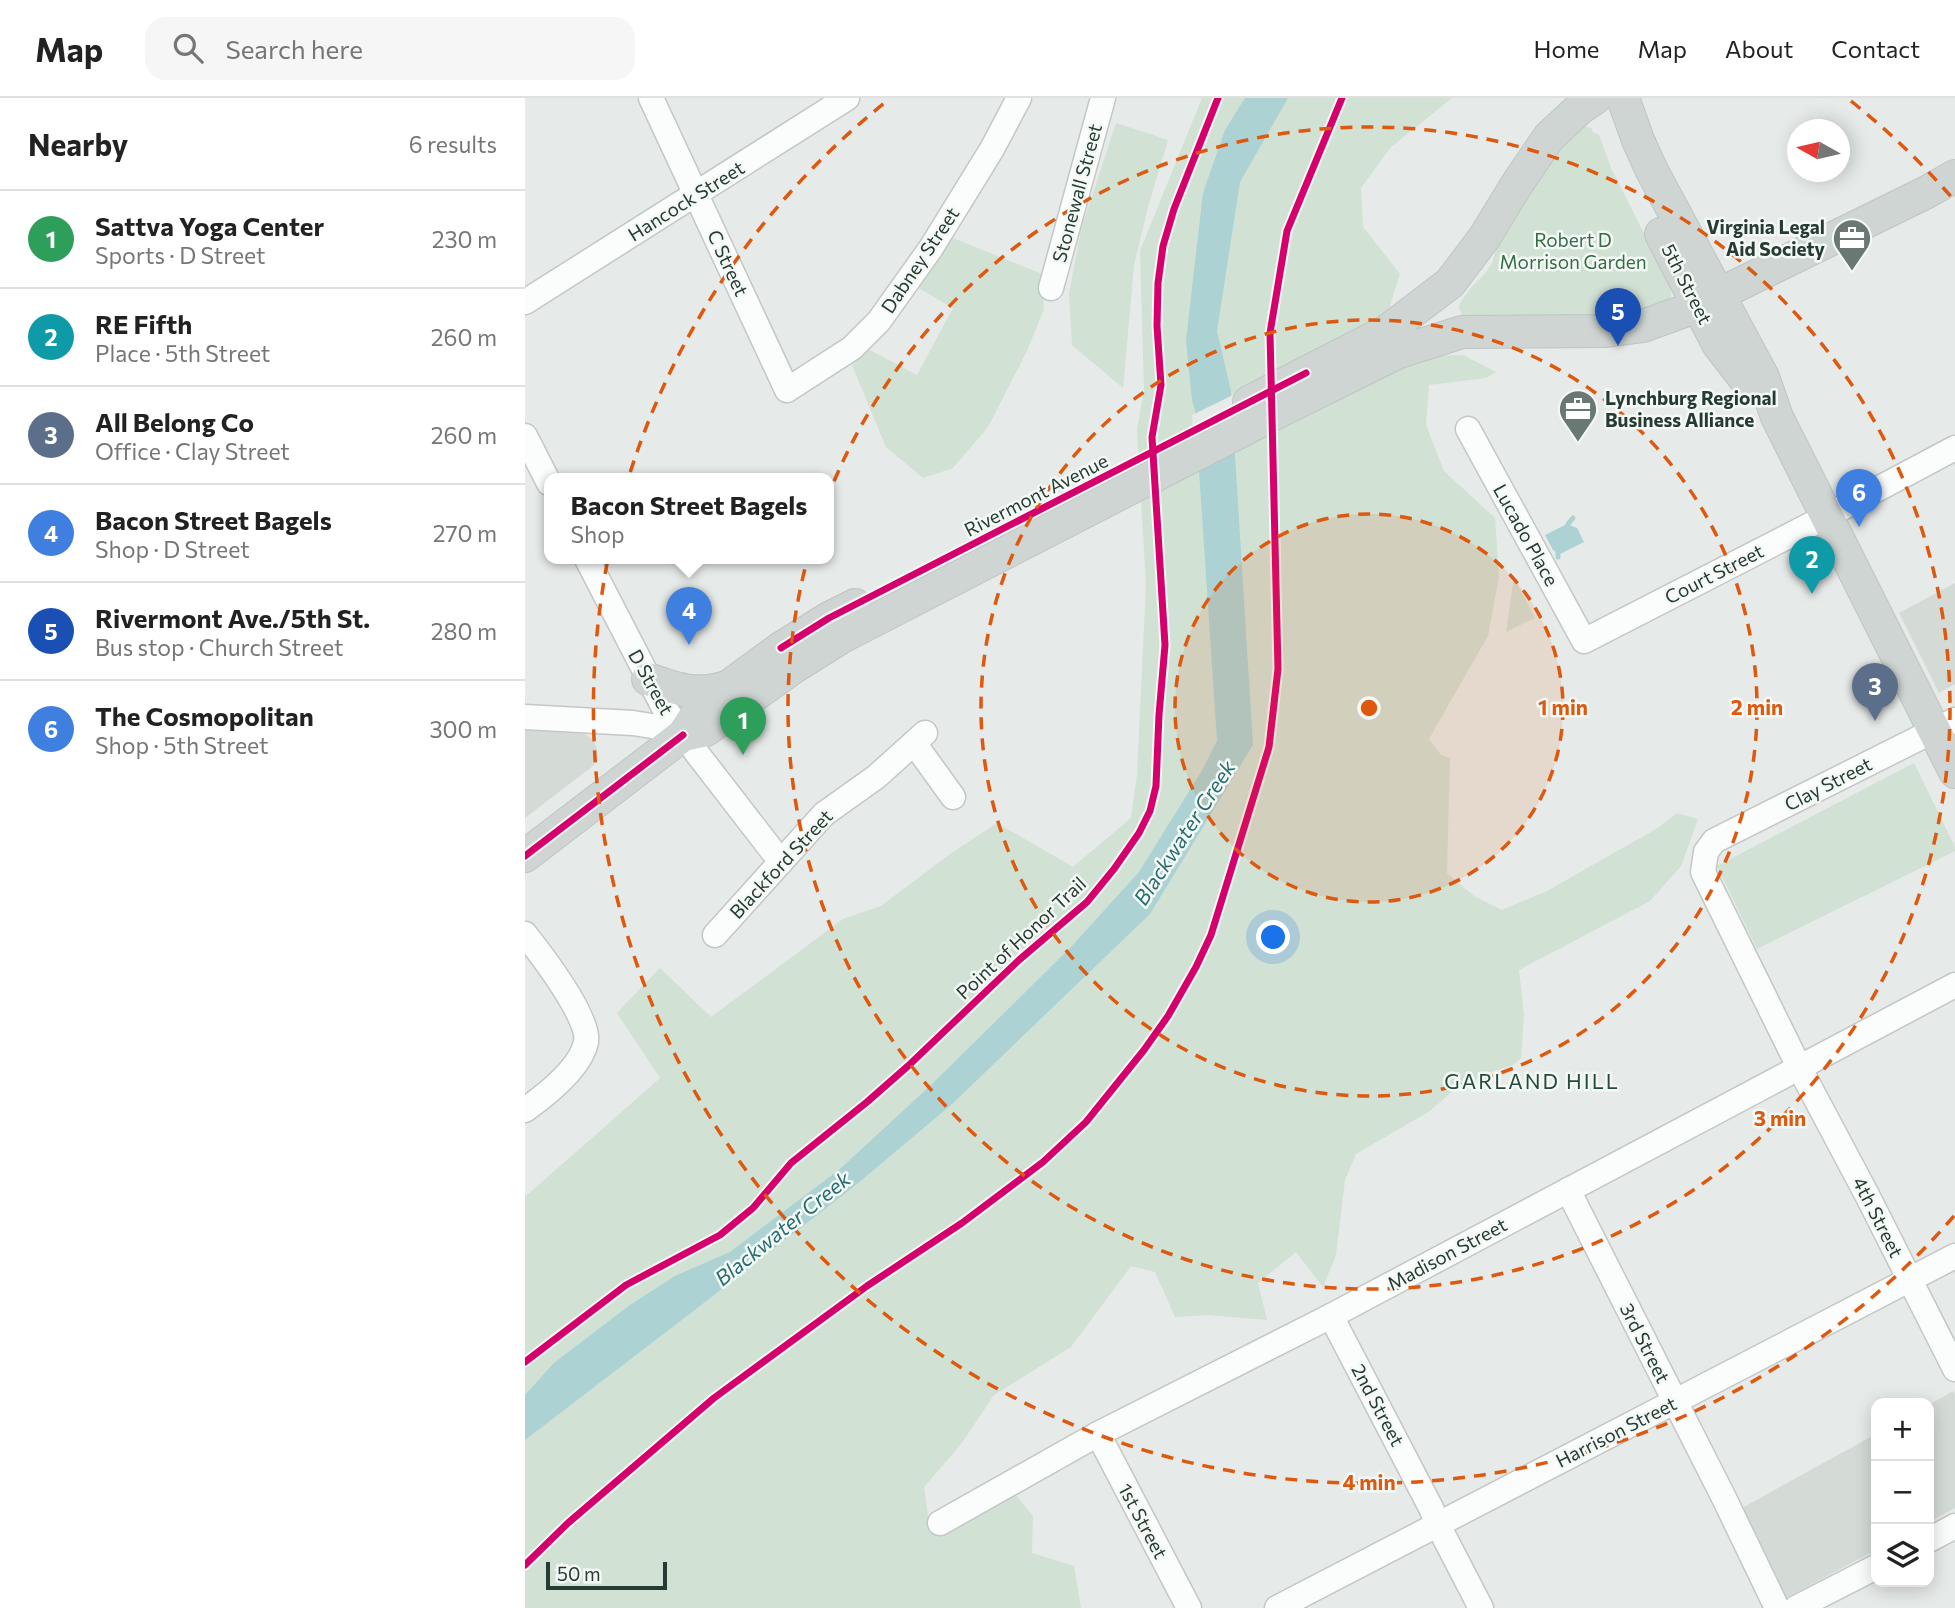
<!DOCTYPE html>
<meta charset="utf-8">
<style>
:root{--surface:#fff;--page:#f6f6f6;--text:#222;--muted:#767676;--line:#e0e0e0;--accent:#d93025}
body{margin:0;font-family:Commissioner,sans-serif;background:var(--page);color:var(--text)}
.controls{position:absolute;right:21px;bottom:21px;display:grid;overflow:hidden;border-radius:14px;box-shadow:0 4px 18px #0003}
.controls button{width:63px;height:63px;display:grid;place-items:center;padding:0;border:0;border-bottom:2px solid var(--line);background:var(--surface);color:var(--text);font:35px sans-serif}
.compass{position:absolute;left:1262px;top:21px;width:63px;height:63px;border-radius:50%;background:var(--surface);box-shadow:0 4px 18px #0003;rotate:278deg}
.scale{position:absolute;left:21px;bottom:18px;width:121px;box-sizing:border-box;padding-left:7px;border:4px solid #263b33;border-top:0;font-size:19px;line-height:24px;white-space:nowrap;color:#263b33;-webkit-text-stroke:5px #f4f9f6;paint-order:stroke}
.you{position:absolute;left:749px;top:840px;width:24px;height:24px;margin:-18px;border:5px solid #fff;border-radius:50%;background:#1a73e8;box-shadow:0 0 0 10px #1a73e833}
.badge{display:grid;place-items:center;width:46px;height:46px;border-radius:50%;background:var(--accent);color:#fff;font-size:23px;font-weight:700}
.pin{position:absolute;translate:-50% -58px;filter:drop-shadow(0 2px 4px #0008)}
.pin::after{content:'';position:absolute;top:37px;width:24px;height:21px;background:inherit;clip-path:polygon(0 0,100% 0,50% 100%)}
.popup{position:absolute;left:19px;top:375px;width:290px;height:91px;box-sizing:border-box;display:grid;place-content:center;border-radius:14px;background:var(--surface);filter:drop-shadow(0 2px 5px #0005);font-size:23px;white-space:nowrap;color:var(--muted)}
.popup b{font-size:26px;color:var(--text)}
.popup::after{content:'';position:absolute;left:50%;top:100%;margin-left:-14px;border:14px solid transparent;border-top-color:var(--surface)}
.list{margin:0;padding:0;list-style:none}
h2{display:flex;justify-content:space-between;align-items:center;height:91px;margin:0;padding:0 28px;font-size:30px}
h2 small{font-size:23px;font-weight:400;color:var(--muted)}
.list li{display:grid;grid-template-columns:46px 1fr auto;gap:21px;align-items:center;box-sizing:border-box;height:98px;padding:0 28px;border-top:2px solid var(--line)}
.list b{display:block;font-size:26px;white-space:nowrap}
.list p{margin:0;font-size:23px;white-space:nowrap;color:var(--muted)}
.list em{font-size:23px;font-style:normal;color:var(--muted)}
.icon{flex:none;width:38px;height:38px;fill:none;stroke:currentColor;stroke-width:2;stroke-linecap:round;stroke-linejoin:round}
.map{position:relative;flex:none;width:1430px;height:1510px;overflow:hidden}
header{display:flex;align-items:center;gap:42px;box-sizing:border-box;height:98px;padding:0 35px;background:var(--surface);border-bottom:2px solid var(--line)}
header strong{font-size:33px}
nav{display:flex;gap:38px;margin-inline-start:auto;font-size:24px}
.search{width:490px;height:63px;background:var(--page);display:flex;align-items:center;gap:18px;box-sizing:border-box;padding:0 24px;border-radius:21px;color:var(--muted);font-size:26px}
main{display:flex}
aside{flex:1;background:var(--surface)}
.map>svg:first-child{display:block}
</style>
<header>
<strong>Map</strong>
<div class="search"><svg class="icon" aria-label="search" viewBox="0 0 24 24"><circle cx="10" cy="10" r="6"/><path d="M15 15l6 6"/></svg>Search here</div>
<nav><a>Home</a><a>Map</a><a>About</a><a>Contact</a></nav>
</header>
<main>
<aside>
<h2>Nearby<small>6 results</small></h2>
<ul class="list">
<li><span class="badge" style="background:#2e9e5b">1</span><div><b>Sattva Yoga Center</b><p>Sports · D Street</p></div><em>230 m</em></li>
<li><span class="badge" style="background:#0f9aa8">2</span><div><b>RE Fifth</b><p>Place · 5th Street</p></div><em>260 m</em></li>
<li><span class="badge" style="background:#5c6f8a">3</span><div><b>All Belong Co</b><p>Office · Clay Street</p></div><em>260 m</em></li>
<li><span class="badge" style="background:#3f7fe0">4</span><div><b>Bacon Street Bagels</b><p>Shop · D Street</p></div><em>270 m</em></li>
<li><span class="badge" style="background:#1a4fb4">5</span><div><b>Rivermont Ave./5th St.</b><p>Bus stop · Church Street</p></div><em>280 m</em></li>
<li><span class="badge" style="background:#3f7fe0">6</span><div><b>The Cosmopolitan</b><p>Shop · 5th Street</p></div><em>300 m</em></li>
</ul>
</aside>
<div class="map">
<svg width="1430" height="1510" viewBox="0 0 1430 1510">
<rect width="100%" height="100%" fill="#e6eae8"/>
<g fill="#d4dbd7">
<polygon points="1430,485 1430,586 1414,595 1374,515"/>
<polygon points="0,631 60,636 68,642 72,651 72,657 69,667 64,671 0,720"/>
<polygon points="1428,1293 1430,1297 1430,1410 1404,1424 1404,1307"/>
<polygon points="1351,1336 1351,1452 1261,1500 1217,1410"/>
</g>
<g fill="#d1e1d4">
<polygon points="677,0 927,0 865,50 836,90 838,129 875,176 862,217 899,258 938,257 971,274 961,280 904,287 901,327 919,373 970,420 974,479 963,538 904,641 916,657 925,660 922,775 949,798 977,812 1022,793 1131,731 1152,715 1173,721 1156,768 1125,803 994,872 999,917 996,960 988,967 966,974 929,992 905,1013 831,1056 820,1082 811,1157 798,1189 771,1154 733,1185 742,1222 682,1217 650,1219 630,1174 606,1168 546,1249 469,1297 436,1346 399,1389 404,1425 489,1395 508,1418 507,1455 549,1468 556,1510 0,1510 0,1099 135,980 92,915 135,870 186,919 318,821 356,808 425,756 472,725 548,769 606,720 612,677 621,487 612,332 619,292 615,153"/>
<polygon points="1059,23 1060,29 1066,30 1068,34 1074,37 1086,70 1146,189 1146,199 1124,217 941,221 937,217 934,210 935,205 946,190 962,173 968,163 972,146 1007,81"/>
<polygon points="591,25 643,42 623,109 609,167 598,290 547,247 544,196 556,132"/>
<polygon points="423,138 517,176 519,211 502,253 463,329 428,370 398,380 361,349 327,267 343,251 392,277 428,210 390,188"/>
<polygon points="989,479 1010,520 981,534"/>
<polygon points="1389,665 1430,749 1430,753 1232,851 1192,768"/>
</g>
<g fill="#acd2d3">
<polygon points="720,0 763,0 715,84 692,233 706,293 728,647 625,816 427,1006 332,1086 171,1211 0,1342 0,1297 29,1265 105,1207 150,1178 205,1154 315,1071 406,987 546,849 614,774 676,674 692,643 670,312 667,302 661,242 678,95 700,32"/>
<polygon points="1042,426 1052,430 1059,444 1035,456 1028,452 1020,437"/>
</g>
<polygon fill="#e6eae8" points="710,296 713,350 671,371 667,317"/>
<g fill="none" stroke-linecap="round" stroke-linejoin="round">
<g stroke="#acd2d3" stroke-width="5">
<polyline points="1043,426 1048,420"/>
<polyline points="1033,459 1033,454"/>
</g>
<g stroke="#c3c7c5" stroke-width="27">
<g id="minor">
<polyline points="126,0 262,292 327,250 354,223 406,150 467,51 494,0"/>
<polyline points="526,190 578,0"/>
<polyline points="0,204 322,0"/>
<polyline points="943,331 1059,543 1287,426 1430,350"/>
<polyline points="0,338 24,385"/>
<polyline points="62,461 138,608 174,658 256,764"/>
<polyline points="0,619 108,625 127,628 158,637"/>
<polyline points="1430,622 1189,743 1181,754 1178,774 1274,969 1342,1097 1430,1271"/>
<polyline points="389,645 428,699"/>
<path d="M0,836c15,19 66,85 61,108 -5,26 -40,53 -61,68"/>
<polyline points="190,837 299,716 351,679 400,635"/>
<polyline points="1043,1092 1199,1400 1252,1510"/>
<polyline points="806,1218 906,1410 913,1427 956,1510"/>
<polyline points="573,1336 664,1510"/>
<polyline points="415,1425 573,1336 806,1218 1430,887"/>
<polyline points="1404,1442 1430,1428"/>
<polyline points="752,1510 1430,1158"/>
<polyline points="1271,1510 1351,1469"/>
</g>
</g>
<g stroke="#bec5c3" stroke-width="34">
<g id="major">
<polyline points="1098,0 1113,42 1127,73 1238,279 1252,319 1430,674"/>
<polyline points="1136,136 1193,246 1227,290"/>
<polyline points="724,304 862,233 925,185 959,140 992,86 1024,39 1054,11 1070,0"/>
<path d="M123,581c30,11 48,17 79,8"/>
<polyline points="158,637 181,632 269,569 315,540 753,314 874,254 937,234 1081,233 1118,228 1162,212 1402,94 1430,78"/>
<polyline points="0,758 158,637 175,611 204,588 256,550 304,520 330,507"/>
</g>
</g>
<use href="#minor" stroke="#fbfcfc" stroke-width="24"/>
<use href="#major" stroke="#cfd5d3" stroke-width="32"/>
<g stroke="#f4f9f6" stroke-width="11">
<g id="cycleway">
<polyline points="256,550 304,520 781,275"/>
<polyline points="0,758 158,637"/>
<polyline points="0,1264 101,1187 195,1137 228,1110 266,1065 342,1004 383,968 494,862 562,804 589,771 614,735 625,713 631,688 634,617 640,547 627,339 636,287 632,228 633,185 638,148 649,111 693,0"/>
<polyline points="0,1467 43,1425 189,1300 342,1188 437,1125 518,1064 561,1024 619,952 643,918 671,869 686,837 744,649 753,571 745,235 762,133 817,0"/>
</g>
</g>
<use href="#cycleway" stroke="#d6006c" stroke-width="7"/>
</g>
<circle cx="844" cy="610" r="194" fill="#de580e" fill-opacity=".12"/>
<g fill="none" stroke="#de580e" stroke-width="3.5" stroke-dasharray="12 9">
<circle cx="844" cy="610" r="194"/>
<circle cx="844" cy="610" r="388"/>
<circle cx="844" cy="610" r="581"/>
<path d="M1429 1118A775 775 0 1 1 362 3M1326 3A775 775 0 0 1 1429 102"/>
</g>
<defs>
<g id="office-pin" transform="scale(2.0125)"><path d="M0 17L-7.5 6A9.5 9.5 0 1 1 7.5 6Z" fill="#697872" stroke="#f4f9f6"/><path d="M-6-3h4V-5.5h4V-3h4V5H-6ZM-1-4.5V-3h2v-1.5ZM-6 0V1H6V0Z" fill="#fff"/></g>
</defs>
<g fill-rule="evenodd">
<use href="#office-pin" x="1327" y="140"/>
<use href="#office-pin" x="1053" y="311"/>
</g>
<g text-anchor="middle" stroke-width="5" stroke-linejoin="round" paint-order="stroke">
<g font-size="19" fill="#263b33" stroke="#f4f9f6">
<text transform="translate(552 95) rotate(-75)" y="7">Stonewall Street</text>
<text transform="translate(161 103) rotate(-32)" y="7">Hancock Street</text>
<text transform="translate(395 162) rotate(-56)" y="7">Dabney Street</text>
<text transform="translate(203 165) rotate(65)" y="7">C Street</text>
<text transform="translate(1162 186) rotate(63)" y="7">5th Street</text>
<text transform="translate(511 397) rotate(-27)" y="7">Rivermont Avenue</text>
<text transform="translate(1001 437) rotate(61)" y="7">Lucado Place</text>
<text transform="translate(1189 476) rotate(-27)" y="7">Court Street</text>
<text transform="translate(126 584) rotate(61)" y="7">D Street</text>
<text transform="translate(1303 686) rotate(-27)" y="7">Clay Street</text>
<text transform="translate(256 766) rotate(-47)" y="7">Blackford Street</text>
<text transform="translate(496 840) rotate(-43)" y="7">Point of Honor Trail</text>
<text transform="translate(1353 1119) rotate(63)" y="7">4th Street</text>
<text transform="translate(922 1156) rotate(-28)" y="7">Madison Street</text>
<text transform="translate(1120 1245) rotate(63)" y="7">3rd Street</text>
<text transform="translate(853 1307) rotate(62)" y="7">2nd Street</text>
<text transform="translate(1091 1334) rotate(-27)" y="7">Harrison Street</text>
<text transform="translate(618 1423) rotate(62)" y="7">1st Street</text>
</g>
<g font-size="19" font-weight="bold" fill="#263b33" stroke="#f4f9f6" text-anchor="end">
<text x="1300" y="136">Virginia Legal<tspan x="1300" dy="22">Aid Society</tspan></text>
<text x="1080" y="307" text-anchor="start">Lynchburg Regional<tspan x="1080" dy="22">Business Alliance</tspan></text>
</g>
<g font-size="19" fill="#356d43" stroke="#f4f9f6">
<text x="1048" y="149">Robert D<tspan x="1048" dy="22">Morrison Garden</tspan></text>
</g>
<g font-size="21" font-style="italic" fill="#276d70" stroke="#f4f9f6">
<text transform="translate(660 735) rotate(-57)" y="7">Blackwater Creek</text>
<text transform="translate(258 1131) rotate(-39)" y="7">Blackwater Creek</text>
</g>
<g font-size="21" letter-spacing="2" fill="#244b3c" stroke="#f4f9f6">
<text x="1007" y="991">GARLAND HILL</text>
</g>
</g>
<circle cx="844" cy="610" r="10" fill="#de580e" stroke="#f4f9f6" stroke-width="3.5"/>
<g font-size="21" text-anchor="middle" font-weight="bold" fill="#de580e" stroke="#f4f9f6" stroke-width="5" stroke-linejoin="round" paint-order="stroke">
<text x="1038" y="617">1 min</text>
<text x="1232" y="617">2 min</text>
<text x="1255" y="1028">3 min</text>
<text x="844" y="1392">4 min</text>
</g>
</svg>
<div class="controls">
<button>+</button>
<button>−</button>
<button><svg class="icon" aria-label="layers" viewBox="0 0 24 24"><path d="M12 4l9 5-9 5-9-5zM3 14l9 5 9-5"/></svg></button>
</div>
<svg class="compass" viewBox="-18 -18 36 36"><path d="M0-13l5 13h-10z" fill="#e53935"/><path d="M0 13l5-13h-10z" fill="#767676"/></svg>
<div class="scale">50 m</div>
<div class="you"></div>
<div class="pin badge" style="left:218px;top:657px;background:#2e9e5b">1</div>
<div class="pin badge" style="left:1287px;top:496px;background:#0f9aa8">2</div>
<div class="pin badge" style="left:1350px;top:623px;background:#5c6f8a">3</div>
<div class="pin badge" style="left:164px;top:547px;background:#3f7fe0">4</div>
<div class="popup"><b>Bacon Street Bagels</b>Shop</div>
<div class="pin badge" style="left:1093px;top:248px;background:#1a4fb4">5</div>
<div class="pin badge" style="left:1334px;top:429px;background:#3f7fe0">6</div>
</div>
</main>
